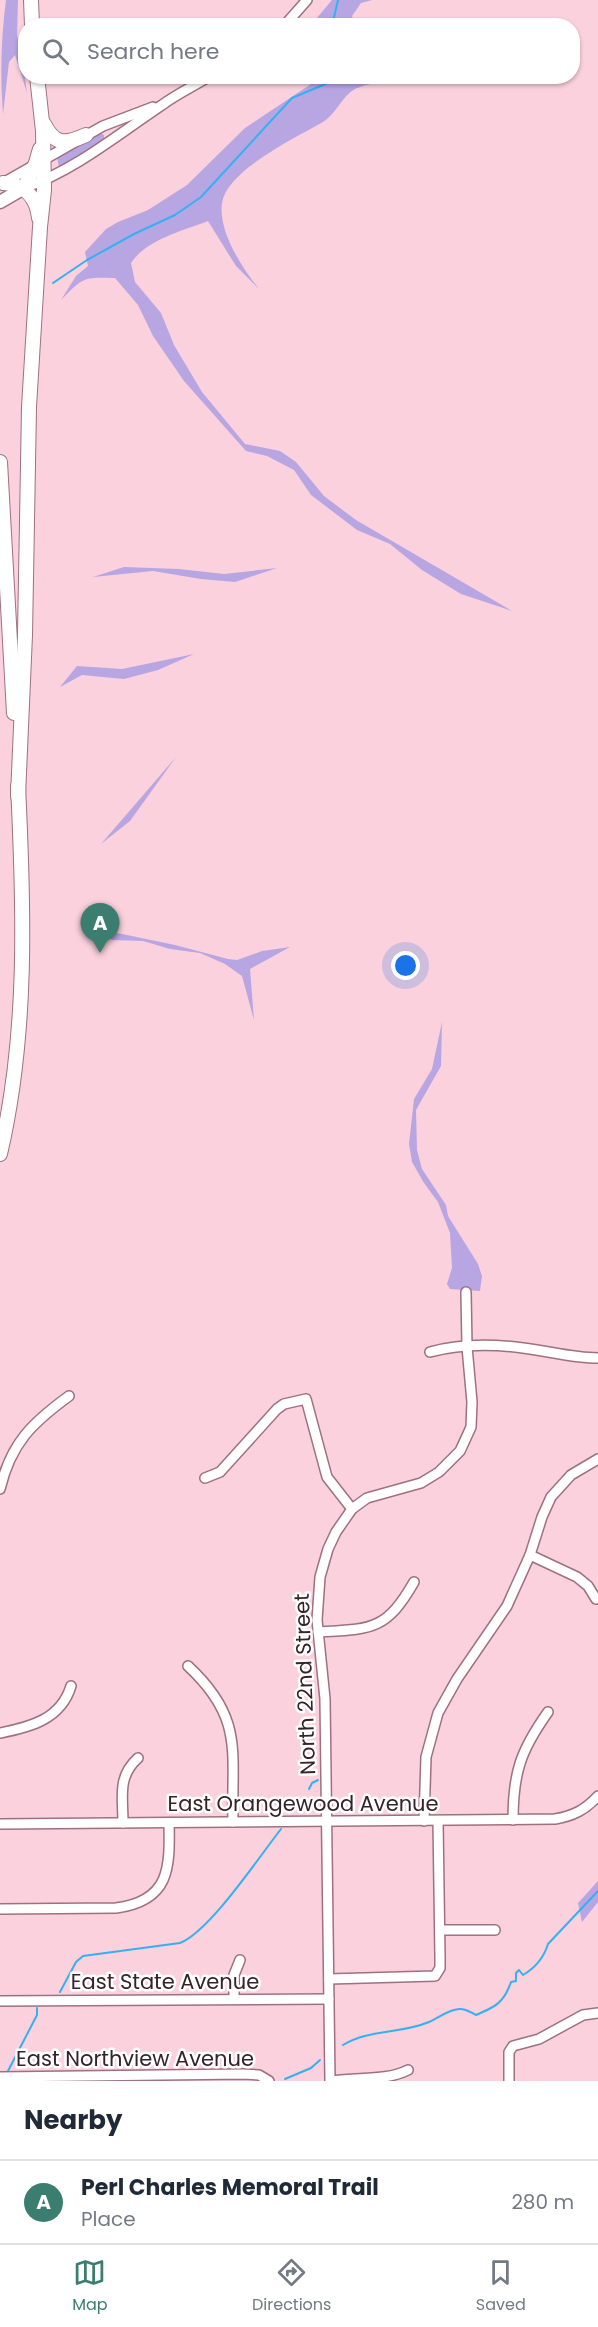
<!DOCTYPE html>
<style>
:root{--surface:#fff;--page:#f6f6f7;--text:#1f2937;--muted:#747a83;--line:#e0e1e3;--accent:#3b7e70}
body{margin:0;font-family:Poppins,sans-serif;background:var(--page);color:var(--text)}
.you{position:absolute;left:406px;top:966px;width:21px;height:21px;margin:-15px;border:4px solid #fff;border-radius:50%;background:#1a73e8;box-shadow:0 0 0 9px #1a73e833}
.badge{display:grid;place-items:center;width:39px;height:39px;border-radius:50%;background:var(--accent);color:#fff;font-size:20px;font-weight:700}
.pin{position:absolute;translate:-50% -50px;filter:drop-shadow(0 2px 3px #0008)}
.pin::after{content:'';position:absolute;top:32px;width:21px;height:18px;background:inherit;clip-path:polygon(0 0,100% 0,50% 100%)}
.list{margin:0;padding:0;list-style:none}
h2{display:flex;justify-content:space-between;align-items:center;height:78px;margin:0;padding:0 24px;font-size:26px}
h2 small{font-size:20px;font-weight:400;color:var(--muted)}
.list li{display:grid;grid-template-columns:39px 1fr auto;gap:18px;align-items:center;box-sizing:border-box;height:84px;padding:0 24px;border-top:2px solid var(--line)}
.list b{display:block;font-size:22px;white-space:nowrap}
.list p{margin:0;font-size:20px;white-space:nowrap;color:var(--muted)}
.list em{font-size:20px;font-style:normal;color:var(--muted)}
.icon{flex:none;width:33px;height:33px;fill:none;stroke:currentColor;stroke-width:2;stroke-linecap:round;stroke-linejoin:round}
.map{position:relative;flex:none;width:598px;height:2081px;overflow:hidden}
.search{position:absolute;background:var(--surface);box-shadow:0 2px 4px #0004;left:18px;right:18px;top:18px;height:66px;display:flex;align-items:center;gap:15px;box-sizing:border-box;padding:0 21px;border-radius:24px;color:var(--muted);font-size:22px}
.sheet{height:162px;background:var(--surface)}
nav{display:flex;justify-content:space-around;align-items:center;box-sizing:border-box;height:84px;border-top:2px solid var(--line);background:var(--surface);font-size:16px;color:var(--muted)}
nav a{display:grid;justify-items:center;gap:3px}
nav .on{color:var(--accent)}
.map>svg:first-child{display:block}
</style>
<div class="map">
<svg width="598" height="2081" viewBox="0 0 598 2081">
<rect width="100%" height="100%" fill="#fad1dd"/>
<g fill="#b8a6e3">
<path d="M6,0h12l-1,36 4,12 6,45 -12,-38 -6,7 -6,52c-3,-38 -2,-76 3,-114z"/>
<polygon points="332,0 372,0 361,3 352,16 355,25 314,25 316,19"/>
<path d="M316,77h68c-9,8 -19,7 -29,12 -13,7 -19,25 -32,33 -26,15 -96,48 -101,81 -4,28 20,65 37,86l-23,-23 -28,-45c-25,10 -61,18 -77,42l4,19 26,31 13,32 28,47 43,52 35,7 16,11 28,34 32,24 156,91 -51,-17 -39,-24 -32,-26 -33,-14 -46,-35 -17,-25 -27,-14 -21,-5 -62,-70 -31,-45 -15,-31 -23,-27c-31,-1 -32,-1 -54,22l15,-24 12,-10 -3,-14 21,-23 12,-7 30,-12 39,-25 58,-57 72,-48z"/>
<polygon points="100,133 104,135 104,140 59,167 57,157"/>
<polygon points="124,567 179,569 224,574 277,568 235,582 201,579 153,571 93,577"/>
<polygon points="194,654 158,670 124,679 82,675 60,687 77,666 122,669"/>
<polygon points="176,757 130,821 101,844"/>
<polygon points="98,929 175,945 228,959 237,960 262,951 290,947 250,969 254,1020 242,976 225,964 200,953 170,949 143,941 112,940"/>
<polygon points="442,1022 441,1066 416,1110 417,1150 422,1169 446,1205 448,1216 478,1264 482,1276 480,1291 450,1289 447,1284 452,1268 450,1233 438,1202 424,1183 412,1162 409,1144 414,1099 432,1069"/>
<polygon points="598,1881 598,1902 582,1922 578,1903"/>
</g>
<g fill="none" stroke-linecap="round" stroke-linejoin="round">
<g stroke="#35b0f3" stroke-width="2">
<polyline points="332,26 338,0"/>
<polyline points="53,283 87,260 134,234 175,215 201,197 292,98 335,80 335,76"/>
<polyline points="309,1789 312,1783 318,1780"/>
<path d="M60,1992l16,-30 7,-6 97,-13c30,-12 79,-86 101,-114"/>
<path d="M343,2045c26,-16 58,-11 86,-23 10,-4 18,-12 30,-13 6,-1 11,3 17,6 19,-8 28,-12 35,-33l5,-1v-8l3,-3 4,5c12,-7 21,-18 25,-31l50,-53"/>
<polyline points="8,2071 37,2015 37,2008"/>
<polyline points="285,2079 311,2068 320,2060"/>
</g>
<g stroke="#9f7180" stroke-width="12">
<g id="minor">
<polyline points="284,26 307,0"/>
<polyline points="3,183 103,126 153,107"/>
<path d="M24,188c51,-18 93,-53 138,-83 15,-11 32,-19 48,-29"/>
<path d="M430,1352c29,-8 63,-8 93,-4 26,3 49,10 75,10"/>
<polyline points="205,1478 220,1472 277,1409 284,1404 306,1399 327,1477 352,1509"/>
<path d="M0,1489c11,-46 32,-66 69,-93"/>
<polyline points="530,1555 577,1577 588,1586 596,1599"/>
<path d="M318,1632c53,-3 68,-1 96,-50"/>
<path d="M188,1666c57,53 43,87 45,156"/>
<path d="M0,1733c31,-6 61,-14 71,-47"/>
<path d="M513,1820c0,-48 8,-70 35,-108"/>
<polyline points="424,1821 426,1757 438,1713 457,1679 507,1606 530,1555 542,1517 551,1497 571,1475 598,1459"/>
<path d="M123,1823c0,-26 -6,-46 15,-65"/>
<path d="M0,1824l555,-5c18,-3 30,-9 43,-23"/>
<path d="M0,1909l116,-1c54,-7 54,-40 53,-85"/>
<polyline points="441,1930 495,1930"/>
<polyline points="329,1979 435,1976 440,1968 440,1957 438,1821"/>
<polyline points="234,1999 234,1975 240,1960"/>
<polyline points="0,2001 329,1999"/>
<polyline points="0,2077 243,2074 259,2075 269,2081"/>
<polyline points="330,2081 325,1699 317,1620 320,1577 328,1549 336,1532 352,1509 367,1498 421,1483 439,1472 460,1451 471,1427 472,1402 467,1347 466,1292"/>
<path d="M333,2081c26,-4 53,0 75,-11"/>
<polyline points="509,2081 509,2052 513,2046 539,2039 583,2015 598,2013"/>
</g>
</g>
<g stroke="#9f7180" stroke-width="15">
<polyline id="major" points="0,202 24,188"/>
</g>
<g stroke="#9f7180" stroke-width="16">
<g id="highway">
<polyline points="31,0 32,26"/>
<path d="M44,124c11,22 22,20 42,11"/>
<path d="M3,183c21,1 34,14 36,35"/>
<polyline points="24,188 36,163 40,149"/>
<polyline points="0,462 14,713"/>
<polyline points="18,796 25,635 29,407 40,227 44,190 43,131 37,76"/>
<path d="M0,1154c28,-120 24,-245 18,-368"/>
</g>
</g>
<use href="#minor" stroke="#fff" stroke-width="9"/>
<use href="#major" stroke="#fff" stroke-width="12"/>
<use href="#highway" stroke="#fff" stroke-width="14"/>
</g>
<g text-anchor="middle" stroke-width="5" stroke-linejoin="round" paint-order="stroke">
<g font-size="21" fill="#362329" stroke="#fff">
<text transform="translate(305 1684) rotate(-92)" y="7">North 22nd Street</text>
<text x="303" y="1811">East Orangewood Avenue</text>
<text x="165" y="1989">East State Avenue</text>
<text x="135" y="2066">East Northview Avenue</text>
</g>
</g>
</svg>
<div class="you"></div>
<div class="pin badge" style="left:100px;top:953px">A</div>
<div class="search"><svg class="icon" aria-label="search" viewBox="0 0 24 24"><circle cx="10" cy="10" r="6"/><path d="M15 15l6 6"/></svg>Search here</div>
</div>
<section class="sheet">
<h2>Nearby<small></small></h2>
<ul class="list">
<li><span class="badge">A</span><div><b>Perl Charles Memoral Trail</b><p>Place</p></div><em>280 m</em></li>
</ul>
</section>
<nav>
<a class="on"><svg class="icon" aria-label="map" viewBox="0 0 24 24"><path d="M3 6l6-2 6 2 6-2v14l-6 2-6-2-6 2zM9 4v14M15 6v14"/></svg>Map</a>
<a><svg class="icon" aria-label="directions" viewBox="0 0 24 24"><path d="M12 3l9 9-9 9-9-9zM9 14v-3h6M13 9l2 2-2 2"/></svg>Directions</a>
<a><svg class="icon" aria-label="saved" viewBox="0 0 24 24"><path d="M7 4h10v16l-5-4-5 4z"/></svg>Saved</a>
</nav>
